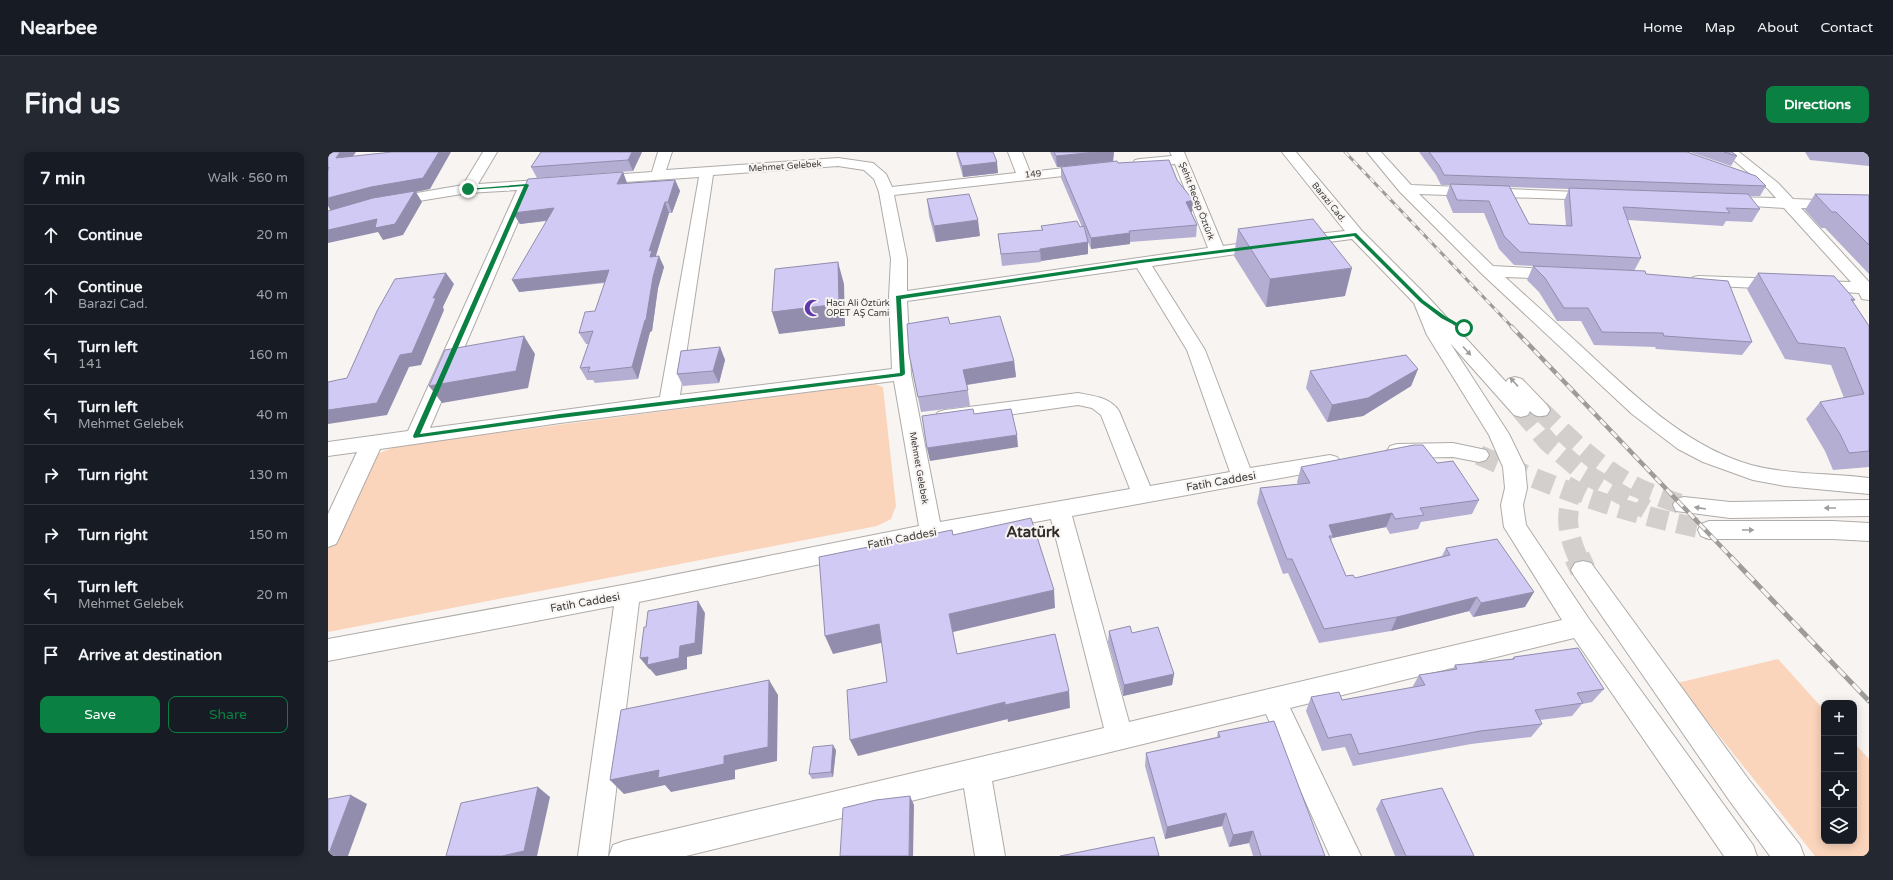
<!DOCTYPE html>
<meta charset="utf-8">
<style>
:root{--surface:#171b24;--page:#242831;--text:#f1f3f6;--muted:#9ea1a6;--line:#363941;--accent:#0b8043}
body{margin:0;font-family:"Varela Round",sans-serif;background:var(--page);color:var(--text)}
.controls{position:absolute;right:12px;bottom:12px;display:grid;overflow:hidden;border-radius:8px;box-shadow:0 2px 10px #0003}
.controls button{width:36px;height:36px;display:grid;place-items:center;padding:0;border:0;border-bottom:1px solid var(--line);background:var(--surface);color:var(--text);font:20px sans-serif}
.stop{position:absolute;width:12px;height:12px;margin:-9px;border:3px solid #0b8043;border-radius:50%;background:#fff}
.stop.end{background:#0b8043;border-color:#fff;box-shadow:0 1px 4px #0008}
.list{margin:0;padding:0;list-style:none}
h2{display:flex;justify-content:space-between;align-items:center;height:52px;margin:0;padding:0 16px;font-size:17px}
h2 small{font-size:13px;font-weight:400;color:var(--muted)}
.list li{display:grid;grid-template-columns:26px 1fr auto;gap:12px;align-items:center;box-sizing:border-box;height:60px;padding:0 16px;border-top:1px solid var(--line)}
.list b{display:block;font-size:15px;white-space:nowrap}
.list p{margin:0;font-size:13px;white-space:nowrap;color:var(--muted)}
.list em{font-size:13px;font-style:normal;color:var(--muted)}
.actions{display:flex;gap:8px;padding:12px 16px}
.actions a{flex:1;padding:9px 0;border:1px solid var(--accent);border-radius:8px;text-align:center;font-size:14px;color:var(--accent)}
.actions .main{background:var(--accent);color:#fff}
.icon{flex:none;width:22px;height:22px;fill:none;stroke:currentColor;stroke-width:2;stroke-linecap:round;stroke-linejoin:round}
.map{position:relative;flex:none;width:1541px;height:704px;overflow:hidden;border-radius:8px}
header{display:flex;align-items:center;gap:24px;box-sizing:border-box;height:56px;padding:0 20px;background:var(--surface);border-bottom:1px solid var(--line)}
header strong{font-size:19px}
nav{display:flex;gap:22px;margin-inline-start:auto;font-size:14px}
.intro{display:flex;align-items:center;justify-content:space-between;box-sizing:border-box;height:96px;padding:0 24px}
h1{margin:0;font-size:28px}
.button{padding:10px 18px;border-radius:8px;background:var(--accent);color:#fff;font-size:14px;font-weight:700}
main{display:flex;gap:24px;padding:0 24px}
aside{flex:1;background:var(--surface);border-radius:8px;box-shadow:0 2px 10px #0003}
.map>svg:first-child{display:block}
</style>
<header>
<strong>Nearbee</strong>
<nav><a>Home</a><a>Map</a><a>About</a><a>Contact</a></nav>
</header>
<div class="intro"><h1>Find us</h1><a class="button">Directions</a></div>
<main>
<aside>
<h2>7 min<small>Walk · 560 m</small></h2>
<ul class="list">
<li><svg class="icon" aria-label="ahead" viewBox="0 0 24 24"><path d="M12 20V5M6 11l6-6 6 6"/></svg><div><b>Continue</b></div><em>20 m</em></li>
<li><svg class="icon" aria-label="ahead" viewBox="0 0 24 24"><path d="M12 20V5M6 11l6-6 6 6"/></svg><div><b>Continue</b><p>Barazi Cad.</p></div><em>40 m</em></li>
<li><svg class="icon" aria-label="left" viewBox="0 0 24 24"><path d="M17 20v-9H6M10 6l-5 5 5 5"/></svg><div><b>Turn left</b><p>141</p></div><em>160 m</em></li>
<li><svg class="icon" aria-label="left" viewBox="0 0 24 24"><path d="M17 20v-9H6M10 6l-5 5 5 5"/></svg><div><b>Turn left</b><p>Mehmet Gelebek</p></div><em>40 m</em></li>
<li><svg class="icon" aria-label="right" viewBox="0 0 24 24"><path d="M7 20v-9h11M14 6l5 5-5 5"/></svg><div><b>Turn right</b></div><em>130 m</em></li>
<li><svg class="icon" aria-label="right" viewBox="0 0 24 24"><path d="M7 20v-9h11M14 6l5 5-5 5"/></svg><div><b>Turn right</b></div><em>150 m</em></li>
<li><svg class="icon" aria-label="left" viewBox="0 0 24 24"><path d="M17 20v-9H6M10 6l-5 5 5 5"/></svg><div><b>Turn left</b><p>Mehmet Gelebek</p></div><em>20 m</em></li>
<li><svg class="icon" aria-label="arrive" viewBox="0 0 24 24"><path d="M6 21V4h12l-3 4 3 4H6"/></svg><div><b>Arrive at destination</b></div></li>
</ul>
<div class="actions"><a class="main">Save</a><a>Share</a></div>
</aside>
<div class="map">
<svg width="1541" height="704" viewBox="0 0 1541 704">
<rect width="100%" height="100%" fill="#f8f4f1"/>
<g fill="#fad4bb">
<polygon points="546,232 555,235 568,354 563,367 549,374 0,480 0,395 40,311 49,302 69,294"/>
<polygon points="1450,507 1496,558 1496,689 1526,689 1526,591 1541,607 1541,704 1487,704 1349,531"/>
</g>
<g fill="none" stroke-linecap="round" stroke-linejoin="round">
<g stroke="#d3cfcd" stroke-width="20" stroke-dasharray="20 10" stroke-linecap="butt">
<polyline points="1193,258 1220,290 1256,321 1318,357"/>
<path d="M1212,258c30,29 60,59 98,78 15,7 31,12 46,17"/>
<path d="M1151,303c75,33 150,60 230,75"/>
<path d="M1250,406c-13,-31 -14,-48 2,-77"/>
</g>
<polyline stroke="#d3cfcd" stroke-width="26" stroke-dasharray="26 14" stroke-linecap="butt" points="1249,405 1255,418"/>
<g stroke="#afaba8" stroke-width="2">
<g id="minor">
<path d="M155,0h14l-19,32 77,-5 5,1 2,3 -2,3 -28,3 -102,239 230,-31 39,-220 -104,7 -5,-1 -2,-3 2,-3 5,-1 57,-4 6,-20h14l-6,18 172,-12 35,5 13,11 6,13 124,-14 -8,-21h14l8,20 60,-7 5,1 2,3 -2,3 -5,1 -196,22 13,64v32l301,-43 -33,-84 -35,3 -5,-1 -2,-3 2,-3 5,-1 32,-3 -2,-4h14l39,94 42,-6 6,2 2,3 -2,3 -6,2 -113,16 53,84 45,118 80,-13 7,2 4,5 -4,5 -7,2 -258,47 57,206 433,-102 -58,-93 -3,-22 4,-17 -2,-21 -14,-32 -62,-100 -13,-32 -62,-64 -55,7 -6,-2 -2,-3 2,-3 6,-2 48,-5 -63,-79h14l66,79 66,66 78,85 2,-3 7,-2 7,2 25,26 3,5 -3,5c-7,2 -12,2 -17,-4l-2,4 -7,2 -7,-2 -64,-72 59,91 16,33 2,21 -4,17 3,20 63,94 164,226 4,11h-33l-150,-218 -284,70 71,148h-31l-64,-142 -274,67 13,75h-30l-11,-68 -278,68h-77l4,-11 11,-4 480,-113 -53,-209 -120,22 -292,61 -31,254h-30l36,-250 -286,55v-22l300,-55 291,-58 -25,-145 -334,42 -180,26 -41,89 -3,6 -8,3v-33l29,-62 -29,4v-14l80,-11 109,-241 -49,3 -80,13 -5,-1 -2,-3 2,-3 5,-1 75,-13zM510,14l26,4 10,9 5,13 12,67 -2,38 3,72 -212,26 33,-220zM809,116l50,82 43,122 -80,14 -31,-75c-9,-14 -26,-15 -41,-18l-133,17 -7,2 -3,5 3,5 7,2 133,-19 14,3 9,7 29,74 -190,33 -29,-148 -4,-73z"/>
<path d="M1039,0h14l30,33 189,8 2,3 -2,3 -5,1 -176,-6 74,72 73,4 2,4 -2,4 -6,1 -55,-2c25,23 51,46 76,69 50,46 103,100 170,119 38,10 79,8 118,13v16l-84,-8 -32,-6 -50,-18 -25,-13 -46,-35 -150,-140 -82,-82z"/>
<polygon points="1396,0 1411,0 1450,31 1465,47 1541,50 1541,58 1473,56 1541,130 1541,148 1534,147 1531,141 1481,138 1479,134 1481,130 1487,129 1523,130 1456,56 1393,52 1391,49 1393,46 1398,45 1448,46 1440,37"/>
<polygon points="1371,124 1452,127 1458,128 1460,132 1458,136 1452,137 1365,133 1363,129 1365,125"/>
<polygon points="1125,291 1158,298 1161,303 1158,308 1151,310 1125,305 1069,306 1062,304 1059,299 1062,294 1069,292"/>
<polygon points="1356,345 1402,350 1541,348 1541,364 1402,366 1348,359 1345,353 1348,347"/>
<polygon points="1381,369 1505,369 1541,371 1541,389 1505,387 1381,387 1373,384 1370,378 1373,372"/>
<polygon points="1255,409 1263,411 1421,628 1472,693 1476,704 1442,704 1401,648 1247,425 1243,418 1247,411"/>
</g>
</g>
<use href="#minor" fill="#fff" fill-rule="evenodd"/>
<g stroke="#9e9c9a" stroke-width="3">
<polyline id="rail-far2" points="1017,0 1185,176"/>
</g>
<g stroke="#9e9c9a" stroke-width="4.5">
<polyline id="rail-far1" points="1184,175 1404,406"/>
</g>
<g stroke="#9e9c9a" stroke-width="5">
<polyline id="rail" points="1403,405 1541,549"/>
</g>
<use href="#rail-far2" stroke="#f8f4f1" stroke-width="2" stroke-dasharray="6" stroke-linecap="butt"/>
<use href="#rail-far1" stroke="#f8f4f1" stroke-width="3" stroke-dasharray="8" stroke-linecap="butt"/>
<use href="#rail" stroke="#f8f4f1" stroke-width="3.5" stroke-dasharray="11" stroke-linecap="butt"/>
</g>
<g fill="#b4aed3" fill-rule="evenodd">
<polygon points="314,0 305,19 209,26 203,15"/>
<polygon points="628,0 665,0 670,21 635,25"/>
<polygon points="722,0 786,0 785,9 790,11 849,28 865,48 864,60 863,60 869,73 868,85 802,90 802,92 763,97 759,88 760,102 713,109 713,110 674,114 670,82 714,78 713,74 754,75 733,26 733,15 729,15"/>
<path d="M1091,0h268l79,34 -6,10h-11l11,13 -8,13 -26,-1 -3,5 -95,-6 13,38 -7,13 -120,-6 -15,-16 -15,-36h-31l-7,-17 4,-11h-9l-5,-10zM1182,35l59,2 -5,12 2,25 -37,-2z"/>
<polygon points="1362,0 1404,0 1409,4 1403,14"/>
<polygon points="1477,0 1541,0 1541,14 1482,8"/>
<polygon points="295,20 299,31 347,28 352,39 344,61 341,61 328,104 336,115 330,136 324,179 322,180 310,227 267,231 265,228 259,228 252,216 261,192 258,192 251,181 267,159 277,131 191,140 218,69 192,72 185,61"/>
<polygon points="1487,42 1541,43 1541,122 1497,76 1493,76 1477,58"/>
<polygon points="599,47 652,84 608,90 601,64"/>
<polygon points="910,77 1017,144 938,155 906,104"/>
<polygon points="1205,114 1318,122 1424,190 1414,203 1328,197 1327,195 1266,193 1253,169 1229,169 1211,140 1199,128"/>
<polygon points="1430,121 1527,148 1525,150 1541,174 1541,315 1505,318 1497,299 1478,267 1492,250 1516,246 1503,213 1457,207 1419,137"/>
<polygon points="622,172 686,209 688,225 639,233 642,254 593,260 581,202"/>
<polygon points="392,195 397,208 391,231 355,234 349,222"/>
<polygon points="1090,217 1083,234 1035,264 999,270 978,236 982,219"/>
<polygon points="1109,311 1151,348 1144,362 1093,370 1090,377 1062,382 1058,375 1004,386 1003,389 1018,424 1027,426 1114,404 1118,396 1197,455 1145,465 1141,459 1063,479 991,491 960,421 955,422 929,351 932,336 970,332 969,330 973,315"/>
<polygon points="781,479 804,481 846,522 844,533 795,544 780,490"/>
<polygon points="1186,505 1276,537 1264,550 1254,552 1244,564 1212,568 1214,572 1203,585 1143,592 1025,614 1017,595 994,599 978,559 983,545 1014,548 1084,536 1091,523 1125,517 1127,513 1184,507"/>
<polygon points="890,580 997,704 925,704 921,691 901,695 894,674 837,687 817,614 818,601 889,585"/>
<polygon points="508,598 505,625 484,627 481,622"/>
<polygon points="1053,648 1146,704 1067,704 1048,657"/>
</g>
<g fill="#928dac">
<polygon points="12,0 28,0 16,17 8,6"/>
<polygon points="111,0 123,0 102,37 88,40 94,50 75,83 55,88 50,80 0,91 0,78 86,40 3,59 0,54 0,46"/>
<polygon points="304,0 314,0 305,19 300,8"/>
<polygon points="769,0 786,0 785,9 729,15 728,4"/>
<polygon points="669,10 670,21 635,25 634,14"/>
<polygon points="295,20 299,31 289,32"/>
<polygon points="347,28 352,39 344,61 340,50"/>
<polygon points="865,48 864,60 858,61 858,50"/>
<polygon points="337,50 341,61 327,106 322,105 321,99"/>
<polygon points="226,56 231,67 192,72 185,61"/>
<polygon points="650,68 652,84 608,90 606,74"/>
<polygon points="802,81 802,92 763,97 763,86"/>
<polygon points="760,90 760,102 713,109 712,97"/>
<polygon points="331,104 336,115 330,136 324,179 322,180 310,227 304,215 325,125"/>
<polygon points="510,110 516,132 517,174 451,182 444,160"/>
<polygon points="1024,116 1017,144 938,155 942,127"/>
<polygon points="281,118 287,129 191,140 184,128"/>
<polygon points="118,121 126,132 115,155 116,158 93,213 81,215 59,263 0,272 0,258 72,203 105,146"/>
<polygon points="196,184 207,202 200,236 114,251 101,234"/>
<polygon points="392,195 397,208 391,231 385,219"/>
<polygon points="686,209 688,225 637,233 635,218"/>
<polygon points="1090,217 1083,234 1035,264 999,270 1004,253"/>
<polygon points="689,283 690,295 602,309 599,296"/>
<polygon points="1064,361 1058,375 1004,386 1005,384 1001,373"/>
<polygon points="726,438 727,456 625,480 633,520 621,462"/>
<polygon points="1206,440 1197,455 1145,465 1153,451"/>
<polygon points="1149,445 1141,459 1063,479 1069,465"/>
<polygon points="370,449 377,461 374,502 359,505 359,517 328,524 322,517 321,517 312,506 320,505 352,494"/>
<polygon points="551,472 557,490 505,502 497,484"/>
<polygon points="846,522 844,533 795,544 796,533"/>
<polygon points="441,528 450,543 449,609 407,618 407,627 343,640 337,633 296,642 282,628"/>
<polygon points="741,539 742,556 680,570 677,553"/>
<polygon points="677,550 680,567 530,604 522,588"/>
<polygon points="505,593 508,598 505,625 503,620"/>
<polygon points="210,635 222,645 209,704 174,704"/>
<polygon points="23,643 39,652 20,704 0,704"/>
<polygon points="582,644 586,653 585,704 581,704"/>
<polygon points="898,661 894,674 837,687 839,675"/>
<polygon points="925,679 921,691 901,695 905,683"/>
</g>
<g fill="#d1caf5" stroke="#928dac">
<polygon points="0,0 12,0 8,6 64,0 111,0 95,26 43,35 0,46 0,19 1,15 0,16"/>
<polygon points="213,0 304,0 300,8 203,15"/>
<polygon points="629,0 665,0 669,10 634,14"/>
<polygon points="726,0 769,0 728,4"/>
<polygon points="1101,0 1359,0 1428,24 1438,34 1116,23 1111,13"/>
<polygon points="1396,0 1404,0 1409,4"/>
<polygon points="841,8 849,28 865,48 858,50 869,73 801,79 802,81 763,86 733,15 789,9 790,11"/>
<polygon points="295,20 289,32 347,28 340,50 337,50 321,99 324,98 322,105 331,104 325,125 318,168 317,168 304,215 260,220 262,215 252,216 265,179 251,181 257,160 267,159 281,118 184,128 226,56 185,61 200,27"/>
<polygon points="1122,32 1181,34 1201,72 1244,74 1241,36 1420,42 1432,57 1398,56 1402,61 1295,55 1313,106 1192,100 1176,84 1161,49 1129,48"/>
<polygon points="87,39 67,72 47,76 49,67 0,78 0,59 45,46"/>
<polygon points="641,42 650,68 606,74 599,47"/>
<polygon points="1487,42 1541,43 1541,93 1508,60 1504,60"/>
<polygon points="985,67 1024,116 942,127 910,77"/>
<polygon points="749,69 752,75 756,74 760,90 712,97 712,99 673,102 670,82 715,78 713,74"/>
<polygon points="510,110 511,152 444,160 447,117"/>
<polygon points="1205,114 1317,119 1318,122 1400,129 1424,190 1336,184 1335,181 1274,180 1260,156 1236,156 1217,126"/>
<polygon points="118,121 105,146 108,146 84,201 72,203 49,251 0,258 0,230 19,226 49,159 67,127"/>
<polygon points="1430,121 1506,124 1527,148 1523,147 1541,174 1541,299 1521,301 1512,282 1492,250 1536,242 1517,196 1470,191"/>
<polygon points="672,164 686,209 635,218 640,238 590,245 581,202 579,172 620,165 622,172"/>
<polygon points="196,184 188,219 101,234 117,198"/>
<polygon points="392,195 385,219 349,222 353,199"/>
<polygon points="1078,203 1090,217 1040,246 1004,253 982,219"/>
<polygon points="645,257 646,262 683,257 689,283 599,296 594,264"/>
<polygon points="1086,293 1095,293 1109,311 1125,309 1151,348 1092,356 1096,363 1067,367 1064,361 1001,373 1005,384 1001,384 1018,424 1025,423 1027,426 1122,403 1118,396 1169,387 1206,440 1153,451 1149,445 1069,465 996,477 964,407 959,407 932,336 982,331 973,315"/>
<polygon points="703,366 726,438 621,462 629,502 727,482 741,539 677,553 677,550 522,588 519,538 559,530 551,472 497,484 491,405 624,378 625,383"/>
<polygon points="370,449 367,491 352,494 351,506 319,513 320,505 312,506 316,475 318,475 320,459"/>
<polygon points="802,474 804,481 830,475 846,522 796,533 781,479"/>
<polygon points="1250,496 1276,537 1249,541 1255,551 1207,558 1214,572 1152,579 1031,602 1023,582 1000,586 983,545 1011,540 1014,548 1097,533 1091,523 1129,517 1127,513 1186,507 1186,505"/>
<polygon points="441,528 440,595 396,604 396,612 330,626 331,618 282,628 293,558"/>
<polygon points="946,569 997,704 933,704 925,679 905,683 898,661 839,675 818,601 892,585 890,580"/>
<polygon points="505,593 503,620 481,622 485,595"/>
<polygon points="210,635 196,699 174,704 118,704 133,651"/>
<polygon points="1114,636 1146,704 1078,704 1053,648"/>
<polygon points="23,643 0,704 0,647"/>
<polygon points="582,644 581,704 512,704 515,656 548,648"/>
<polygon points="826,685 831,704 732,704"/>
</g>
<defs><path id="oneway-solid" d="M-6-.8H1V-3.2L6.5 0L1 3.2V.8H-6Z"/></defs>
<g fill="#9e9e9d">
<use href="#oneway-solid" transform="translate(1139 199) rotate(48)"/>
<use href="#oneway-solid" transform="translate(1186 230) rotate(-133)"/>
<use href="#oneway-solid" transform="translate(1372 356) rotate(-171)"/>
<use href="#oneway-solid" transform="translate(1502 356) rotate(180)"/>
<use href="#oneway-solid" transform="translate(1420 378)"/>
</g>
<polygon fill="#0b8043" points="199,32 201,33 92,282 232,262 572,221 568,144 813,108 1028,81 1095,148 1117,164 1138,176 1134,177 1113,166 1092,150 1026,84 813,111 573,147 577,222 574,224 232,266 86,286 85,284 196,34 140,38 138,37"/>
<defs>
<g id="mosque-bare" transform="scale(1.38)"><path d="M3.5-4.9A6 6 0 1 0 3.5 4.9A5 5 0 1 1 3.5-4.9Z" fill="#5f38b0" stroke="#f8f4f1" stroke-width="2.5" paint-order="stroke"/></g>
</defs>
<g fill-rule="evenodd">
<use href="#mosque-bare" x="485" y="156"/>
</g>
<g text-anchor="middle" stroke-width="4" stroke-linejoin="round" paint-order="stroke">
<g font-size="9" fill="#3d3c3b" stroke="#f8f4f1">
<text transform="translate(457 14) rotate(-4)" y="3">Mehmet Gelebek</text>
<text transform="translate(705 22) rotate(-6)" y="3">149</text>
<text transform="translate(869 49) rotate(69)" y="3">Şehit Recep Öztürk</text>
<text transform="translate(1001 50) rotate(51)" y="3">Barazi Cad.</text>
<text transform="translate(591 316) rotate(80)" y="3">Mehmet Gelebek</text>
</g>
<g font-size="9" fill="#3d3c3b" stroke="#f8f4f1" text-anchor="start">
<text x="498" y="154">Hacı Ali Öztürk<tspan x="498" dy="10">OPET AŞ Cami</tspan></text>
</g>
<g font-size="11" fill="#3d3c3b" stroke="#f8f4f1">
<text transform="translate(893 329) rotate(-10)" y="4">Fatih Caddesi</text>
<text transform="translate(574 386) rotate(-11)" y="4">Fatih Caddesi</text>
<text transform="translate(257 450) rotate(-10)" y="4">Fatih Caddesi</text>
</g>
<g font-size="15" font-weight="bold" fill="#302c2a" stroke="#f8f4f1">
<text x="705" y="385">Atatürk</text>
</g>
</g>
</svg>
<div class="controls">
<button>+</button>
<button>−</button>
<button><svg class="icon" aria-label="locate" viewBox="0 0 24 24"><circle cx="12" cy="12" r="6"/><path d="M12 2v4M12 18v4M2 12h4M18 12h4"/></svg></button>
<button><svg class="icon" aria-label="layers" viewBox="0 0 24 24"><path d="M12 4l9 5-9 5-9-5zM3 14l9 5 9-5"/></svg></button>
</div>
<div class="stop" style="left:1136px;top:176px"></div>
<div class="stop end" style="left:140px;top:37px"></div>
</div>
</main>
